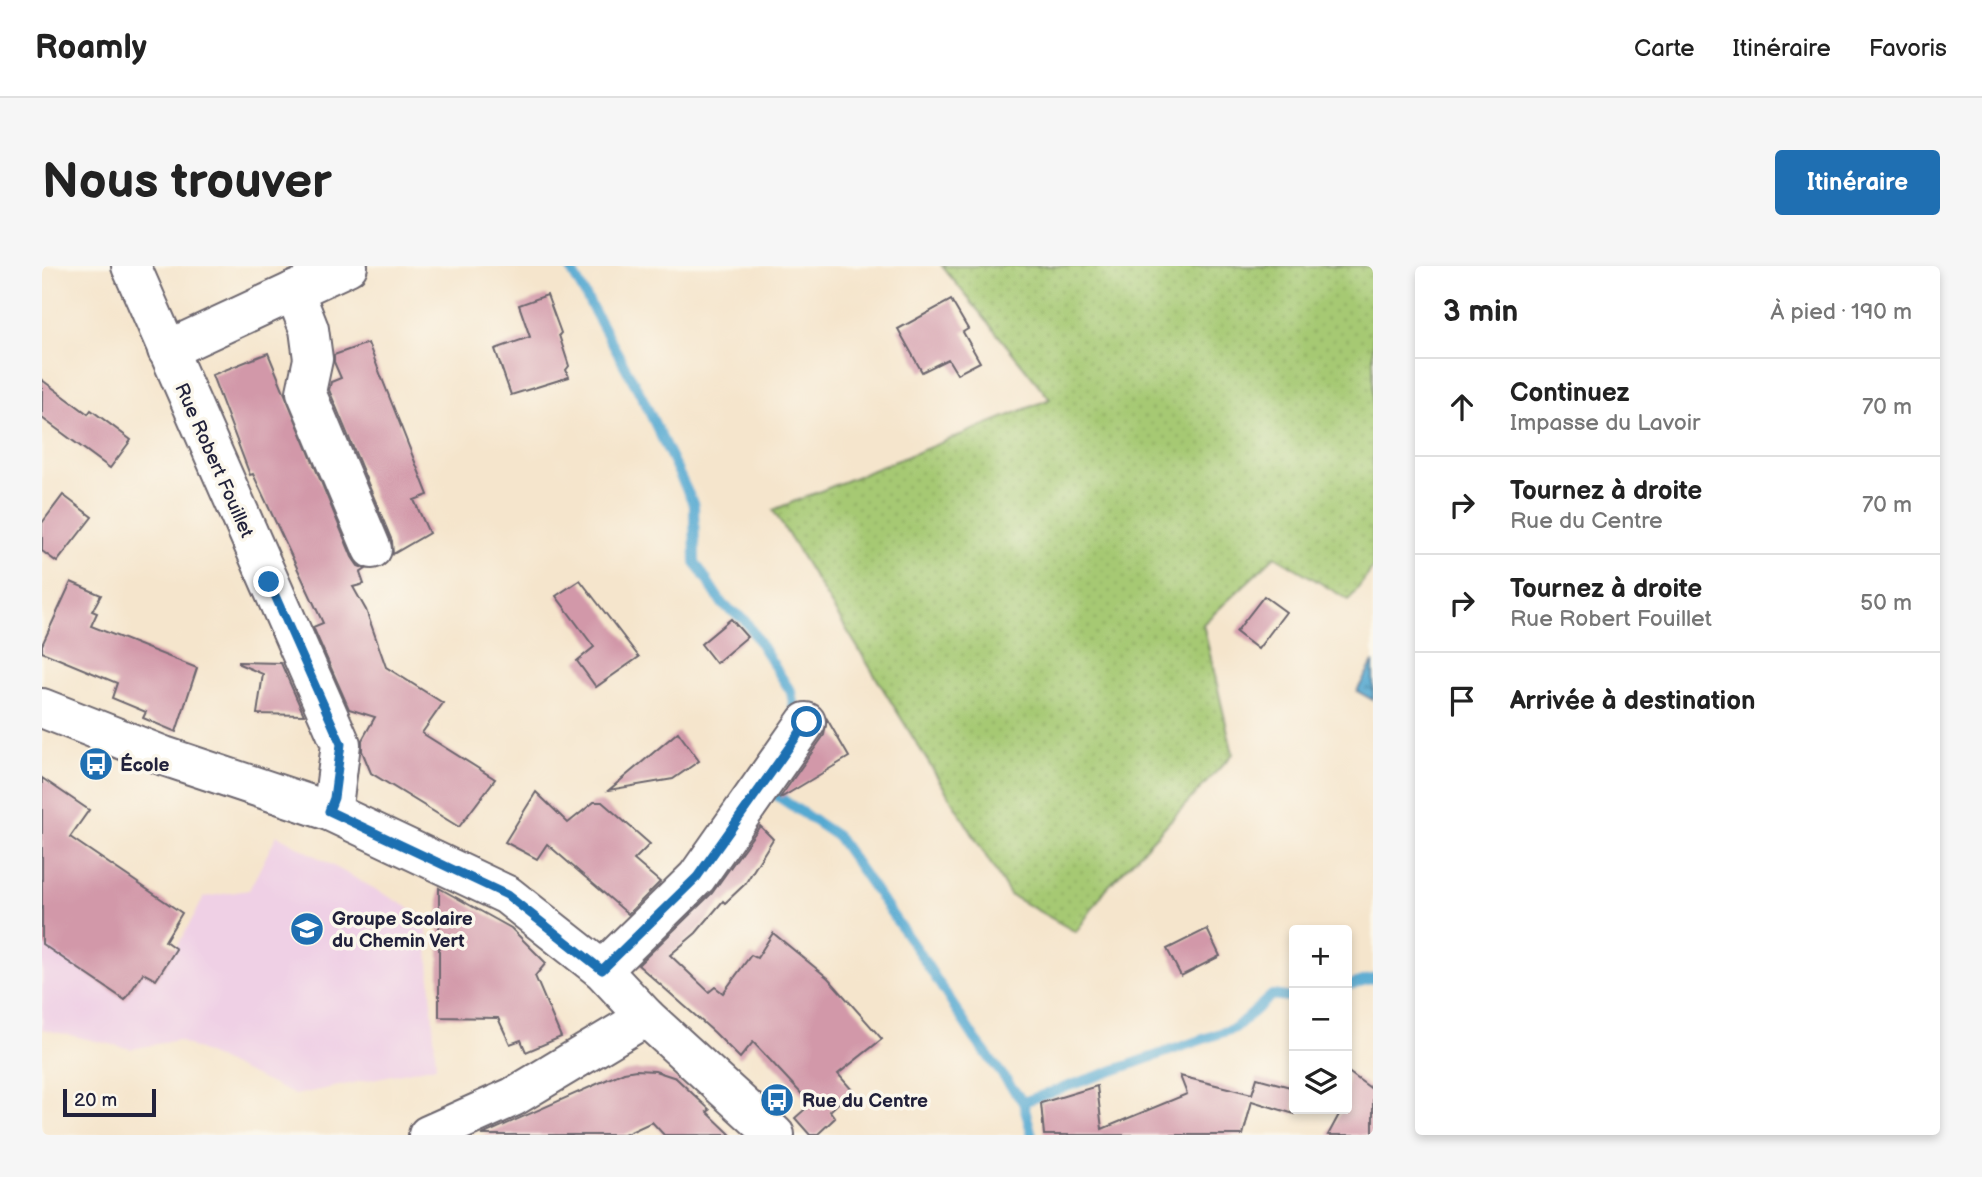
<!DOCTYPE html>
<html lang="fr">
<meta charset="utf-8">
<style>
:root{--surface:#fff;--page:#f6f6f6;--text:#222;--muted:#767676;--line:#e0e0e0;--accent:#1f6fb2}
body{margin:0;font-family:"Balsamiq Sans",sans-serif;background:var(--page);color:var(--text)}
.controls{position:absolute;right:21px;bottom:21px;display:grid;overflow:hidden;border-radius:7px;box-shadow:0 4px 10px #0003}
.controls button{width:63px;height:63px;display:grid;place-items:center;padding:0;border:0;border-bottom:2px solid var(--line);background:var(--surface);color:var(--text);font:35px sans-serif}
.scale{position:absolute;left:21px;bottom:18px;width:93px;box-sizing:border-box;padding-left:7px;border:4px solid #22223b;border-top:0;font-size:19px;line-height:24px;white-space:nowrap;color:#22223b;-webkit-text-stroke:5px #fbf7ec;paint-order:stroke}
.stop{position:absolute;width:21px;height:21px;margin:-16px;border:5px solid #1f6fb2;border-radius:50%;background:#fff}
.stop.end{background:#1f6fb2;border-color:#fff;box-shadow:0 2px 7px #0008}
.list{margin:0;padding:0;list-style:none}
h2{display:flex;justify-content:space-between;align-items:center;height:91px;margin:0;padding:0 28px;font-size:30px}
h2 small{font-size:23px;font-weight:400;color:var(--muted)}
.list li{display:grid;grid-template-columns:46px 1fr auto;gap:21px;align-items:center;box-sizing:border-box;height:98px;padding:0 28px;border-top:2px solid var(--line)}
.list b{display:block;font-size:26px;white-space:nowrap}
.list p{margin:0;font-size:23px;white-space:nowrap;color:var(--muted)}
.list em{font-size:23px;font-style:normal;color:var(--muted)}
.icon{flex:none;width:38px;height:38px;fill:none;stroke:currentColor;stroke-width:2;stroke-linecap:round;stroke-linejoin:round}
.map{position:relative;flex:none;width:1331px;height:869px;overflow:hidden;border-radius:7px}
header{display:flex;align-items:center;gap:42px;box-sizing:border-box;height:98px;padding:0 35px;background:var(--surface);border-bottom:2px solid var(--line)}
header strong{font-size:33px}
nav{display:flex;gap:38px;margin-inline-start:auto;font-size:24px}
.intro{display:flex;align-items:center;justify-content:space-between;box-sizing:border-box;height:168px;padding:0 42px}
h1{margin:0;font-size:49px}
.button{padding:18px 32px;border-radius:7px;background:var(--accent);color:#fff;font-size:24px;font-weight:700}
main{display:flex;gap:42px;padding:0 42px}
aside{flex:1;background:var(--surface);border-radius:7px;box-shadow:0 4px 10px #0003}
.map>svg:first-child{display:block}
</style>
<header>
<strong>Roamly</strong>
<nav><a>Carte</a><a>Itinéraire</a><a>Favoris</a></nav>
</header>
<div class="intro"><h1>Nous trouver</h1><a class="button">Itinéraire</a></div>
<main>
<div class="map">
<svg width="1331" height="869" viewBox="0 0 1331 869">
<defs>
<pattern id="grass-dots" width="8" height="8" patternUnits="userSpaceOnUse" patternTransform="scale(1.75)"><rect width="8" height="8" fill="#a6c973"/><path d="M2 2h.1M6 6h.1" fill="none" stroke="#8fac64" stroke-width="1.8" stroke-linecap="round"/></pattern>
<pattern id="water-ripples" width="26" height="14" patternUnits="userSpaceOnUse" patternTransform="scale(1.75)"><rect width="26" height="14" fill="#55a9d1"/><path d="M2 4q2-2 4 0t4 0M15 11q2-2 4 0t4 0" fill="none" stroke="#4689ab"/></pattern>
</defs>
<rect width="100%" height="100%" fill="#fbf7ec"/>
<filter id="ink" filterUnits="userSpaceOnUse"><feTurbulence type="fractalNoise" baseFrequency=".0143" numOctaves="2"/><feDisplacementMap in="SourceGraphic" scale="14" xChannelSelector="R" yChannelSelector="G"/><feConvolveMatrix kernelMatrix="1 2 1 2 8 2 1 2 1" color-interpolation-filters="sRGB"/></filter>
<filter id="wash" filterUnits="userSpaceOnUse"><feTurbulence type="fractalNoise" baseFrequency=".00686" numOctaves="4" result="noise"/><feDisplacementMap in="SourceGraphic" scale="28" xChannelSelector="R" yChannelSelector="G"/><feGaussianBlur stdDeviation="1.57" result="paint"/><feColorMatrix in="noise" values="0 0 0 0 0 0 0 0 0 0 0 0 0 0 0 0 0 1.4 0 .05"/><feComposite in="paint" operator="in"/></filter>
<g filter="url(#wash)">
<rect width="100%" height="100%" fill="#f5e5cc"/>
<polygon fill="#efd0e5" points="0,512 47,544 28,572 140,647 123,675 134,683 162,631 207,624 235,569 384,651 394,800 253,829 135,774 90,783 0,763"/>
<polygon fill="url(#grass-dots)" stroke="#647657" stroke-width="2" points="900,0 1331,0 1331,302 1307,334 1233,290 1161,358 1191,488 1064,623 1034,666 968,629 731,244 1008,133"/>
<polygon fill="url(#water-ripples)" stroke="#3c6686" stroke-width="2" points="1331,396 1331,434 1315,425"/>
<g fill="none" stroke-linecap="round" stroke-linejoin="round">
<g stroke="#55a9d1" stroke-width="10">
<polyline points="527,0 600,131 652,239 653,296 681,339 703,354 749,426 752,442 751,453"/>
<polyline points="728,525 795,570 880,691 933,773 981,836"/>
<polyline points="1305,720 1331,712"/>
<polyline points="990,869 981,836 1193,762 1230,729 1252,732"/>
</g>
</g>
<g id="blocks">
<g fill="#d298a9">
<polygon points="505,29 519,67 517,69 527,100 524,104 527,111 469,129 453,83 488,71 477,39"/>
<polygon points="909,34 926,63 921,66 938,96 915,108 906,93 880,106 856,63"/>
<polygon points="326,77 386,229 372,234 387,267 351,288 350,275 287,124 289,116 299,112 292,96 292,89"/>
<polygon points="226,87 310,291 316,300 324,303 318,307 322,318 311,321 324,344 344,401 401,437 380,467 453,513 417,561 329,507 320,485 320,474 333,451 307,443 271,361 281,357 211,208 208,209 170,109"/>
<polygon points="0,114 46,148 49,144 89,174 68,202 0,152"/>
<polygon points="21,229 50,251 15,296 0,285 0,257"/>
<polygon points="538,314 597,391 554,421 535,395 552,381 514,330"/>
<polygon points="29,316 59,329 50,345 55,347 49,360 155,402 134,466 101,452 104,446 70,432 75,417 0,386 0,379"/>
<polygon points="1222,330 1244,346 1216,383 1194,366"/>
<polygon points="689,353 705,371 674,397 659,378"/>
<polygon points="197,396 239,397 262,449 215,448 221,408 197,398"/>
<polygon points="785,453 807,491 737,533 782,469"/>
<polygon points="636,466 657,495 631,513 567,524"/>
<polygon points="0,512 47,544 28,571 140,647 123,675 134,683 114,714 101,707 83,734 0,678"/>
<polygon points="494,526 526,557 552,536 560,536 608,578 592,594 618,616 586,648 505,578 495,593 463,576"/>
<polygon points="718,560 731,573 703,618 683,637 681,635 654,667 628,689 667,726 673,721 681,727 709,689 715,692 731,667 786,712 840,773 796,808 810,824 788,845 793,852 775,869 768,869 753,852 769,838 711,776 698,792 672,766 596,699 670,627"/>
<polygon points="397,622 469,662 504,697 493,710 519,771 484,786 479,774 468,778 456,752 397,751"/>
<polygon points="1165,663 1178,690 1139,710 1125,683"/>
<polygon points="594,804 613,805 634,812 668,844 665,846 689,869 622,869 610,856 582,869 440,869 582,806"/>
<polygon points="1305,805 1331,824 1331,869 1286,869 1300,843 1305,843"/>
<polygon points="1138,810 1210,828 1215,812 1252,822 1252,848 1210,835 1201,869 1002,869 999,837 1055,820 1060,863 1145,828"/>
</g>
</g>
</g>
<g filter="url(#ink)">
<use href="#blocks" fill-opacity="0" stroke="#6c666e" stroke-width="2"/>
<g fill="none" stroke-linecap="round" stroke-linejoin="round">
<g stroke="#6c666e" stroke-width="42">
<g id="minor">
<polyline points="89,0 299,478 292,532 287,545"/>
<polyline points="252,25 267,63 271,93 264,126 330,283"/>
<polyline points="125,84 306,0"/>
<polyline points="0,442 122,490 287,545 465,629 560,704 604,751 733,869"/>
<polyline points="560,704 655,611 764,456"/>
<polyline points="386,869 471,831 604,751"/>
</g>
</g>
<use href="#minor" stroke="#fff" stroke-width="38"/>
</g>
</g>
<g fill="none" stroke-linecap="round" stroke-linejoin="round" filter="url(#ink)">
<polyline stroke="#1f6fb2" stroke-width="9" points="227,316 299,478 292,532 287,545 465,629 560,704 655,611 765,456"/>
</g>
<defs>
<g id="bus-disc" transform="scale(1.75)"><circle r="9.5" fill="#1f6fb2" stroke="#fbf7ec"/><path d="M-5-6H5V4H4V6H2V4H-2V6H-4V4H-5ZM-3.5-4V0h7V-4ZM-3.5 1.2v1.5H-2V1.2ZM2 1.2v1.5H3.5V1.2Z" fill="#fff"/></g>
<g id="school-disc" transform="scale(1.75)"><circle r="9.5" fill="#1f6fb2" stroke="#fbf7ec"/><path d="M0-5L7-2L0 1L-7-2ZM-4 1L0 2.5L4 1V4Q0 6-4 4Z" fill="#fff"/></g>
</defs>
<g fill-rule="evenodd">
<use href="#bus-disc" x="54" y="498"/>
<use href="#school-disc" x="265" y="663"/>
<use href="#bus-disc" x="735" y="834"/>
</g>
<g text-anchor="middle" stroke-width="7" stroke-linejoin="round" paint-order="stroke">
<g font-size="19" fill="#22223b" stroke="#fbf7ec">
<text transform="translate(173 194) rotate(66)" y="7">Rue Robert Fouillet</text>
</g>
<g font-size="19" font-weight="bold" fill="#22223b" stroke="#fbf7ec" text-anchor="start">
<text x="78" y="505">École</text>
<text x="290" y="659">Groupe Scolaire<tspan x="290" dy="22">du Chemin Vert</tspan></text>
<text x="760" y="841">Rue du Centre</text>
</g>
</g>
</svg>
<div class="controls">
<button>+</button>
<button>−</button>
<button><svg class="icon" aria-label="layers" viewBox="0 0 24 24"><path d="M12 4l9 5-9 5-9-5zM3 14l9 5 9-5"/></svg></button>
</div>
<div class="scale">20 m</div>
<div class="stop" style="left:765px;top:456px"></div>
<div class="stop end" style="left:227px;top:316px"></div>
</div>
<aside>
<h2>3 min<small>À pied · 190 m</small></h2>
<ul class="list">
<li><svg class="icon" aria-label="ahead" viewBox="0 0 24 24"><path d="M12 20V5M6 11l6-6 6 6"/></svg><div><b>Continuez</b><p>Impasse du Lavoir</p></div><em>70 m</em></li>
<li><svg class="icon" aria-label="right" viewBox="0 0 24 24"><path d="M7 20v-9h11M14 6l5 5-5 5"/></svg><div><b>Tournez à droite</b><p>Rue du Centre</p></div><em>70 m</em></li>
<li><svg class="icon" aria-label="right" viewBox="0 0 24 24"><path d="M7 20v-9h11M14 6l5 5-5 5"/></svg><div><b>Tournez à droite</b><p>Rue Robert Fouillet</p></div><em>50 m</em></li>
<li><svg class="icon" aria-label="arrive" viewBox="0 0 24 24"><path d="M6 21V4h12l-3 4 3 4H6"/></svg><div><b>Arrivée à destination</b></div></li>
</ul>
</aside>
</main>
